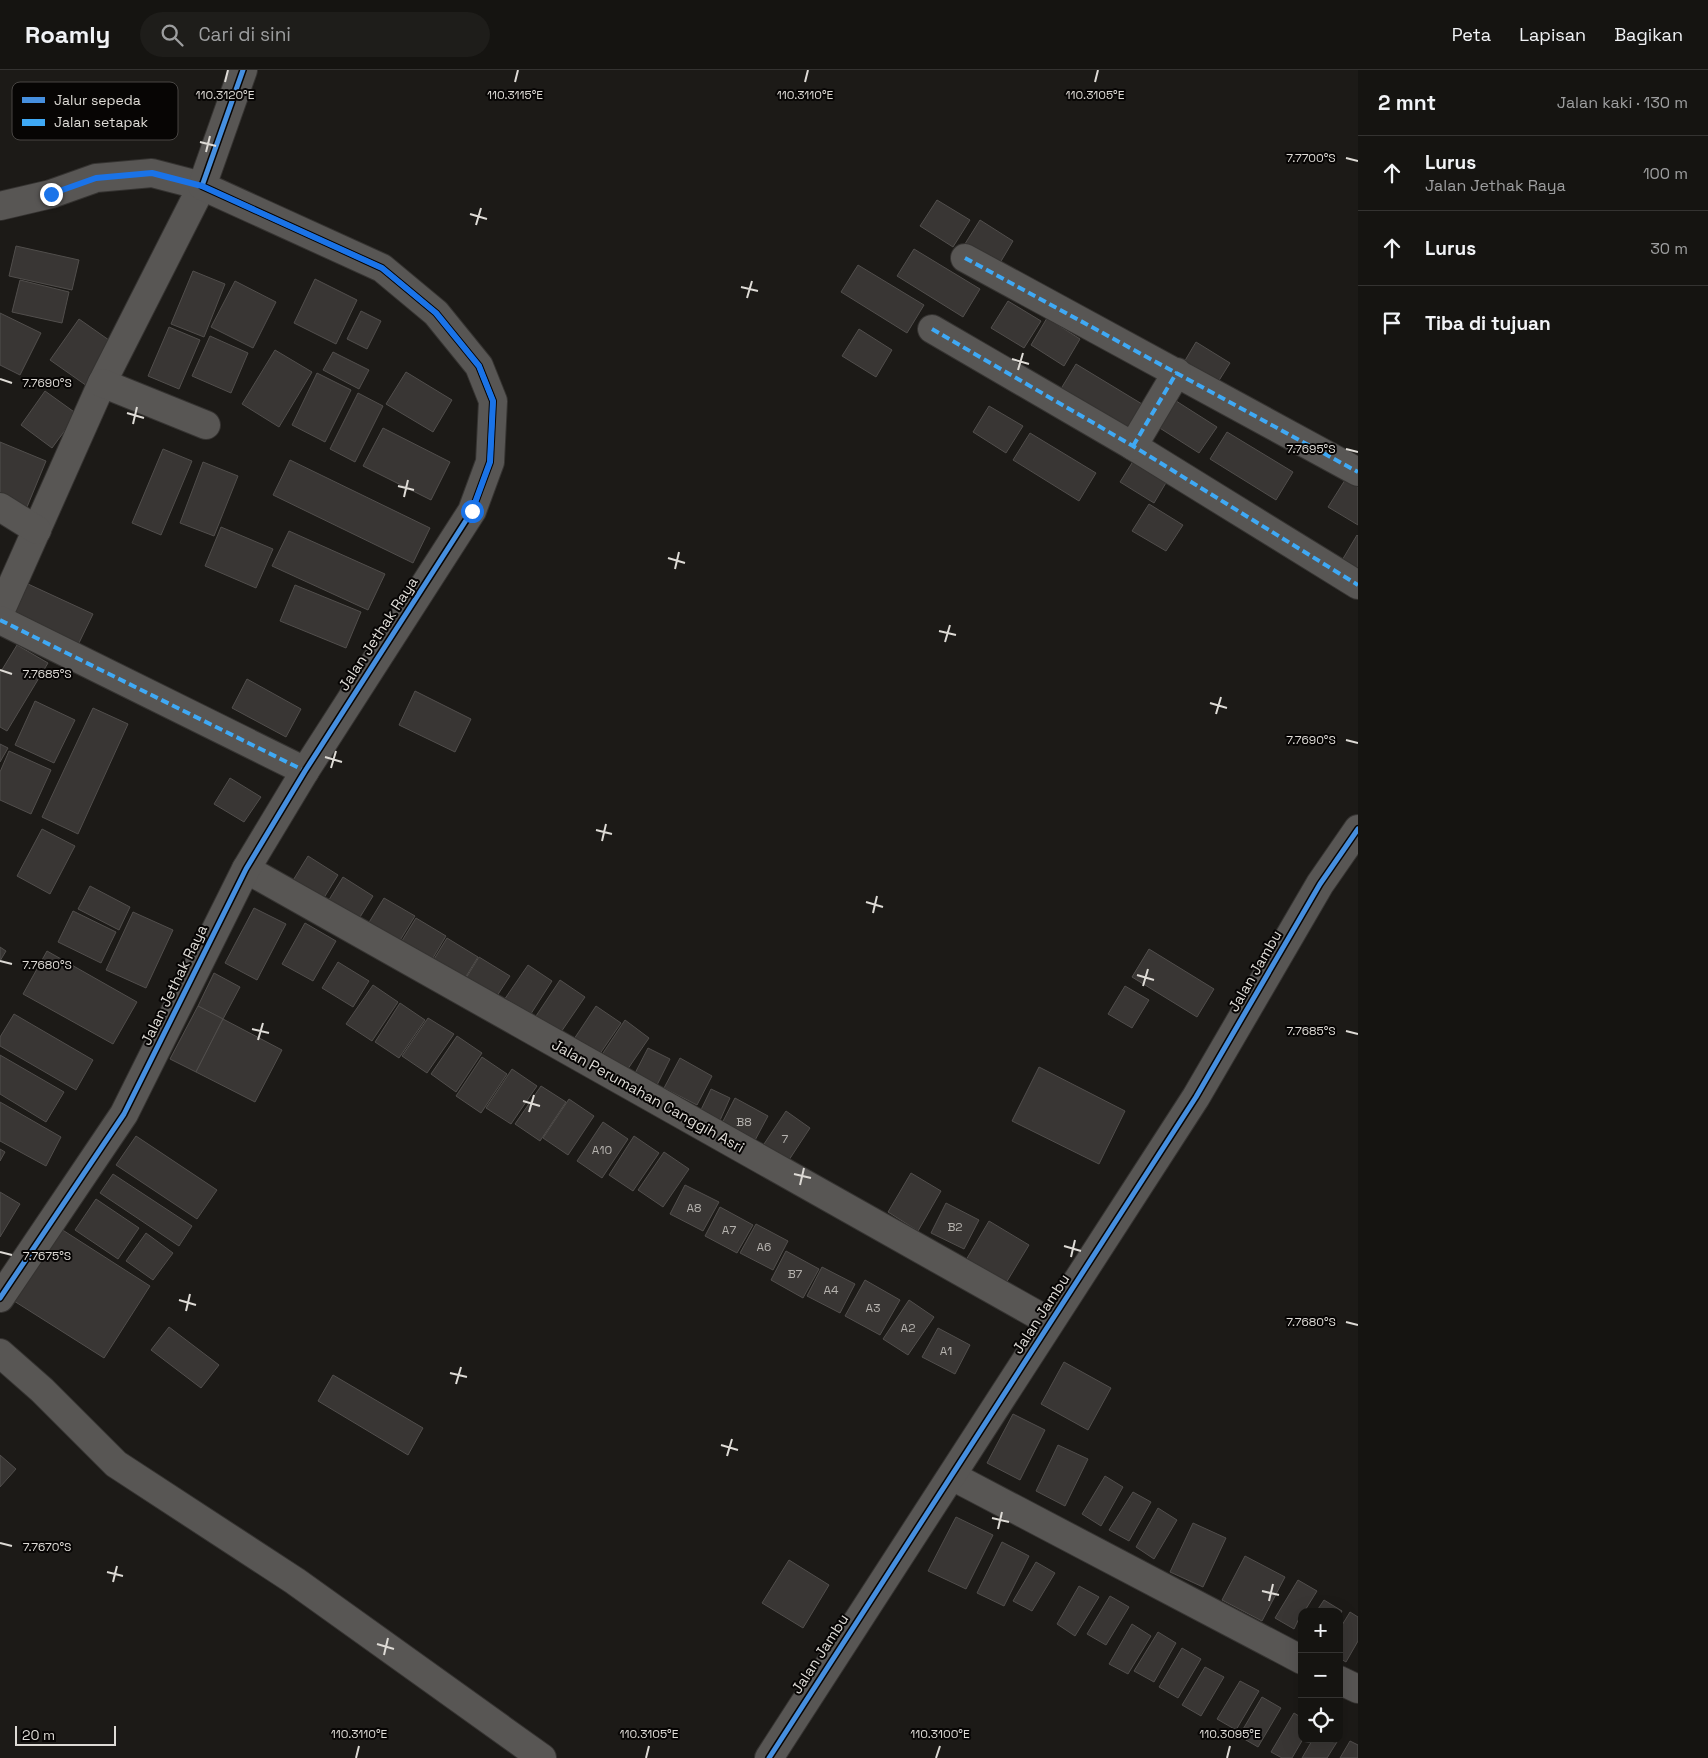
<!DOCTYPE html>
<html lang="id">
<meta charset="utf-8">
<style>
:root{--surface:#151411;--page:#1e1d1a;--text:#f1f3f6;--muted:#9d9e9f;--line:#343331}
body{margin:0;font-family:"Space Grotesk",sans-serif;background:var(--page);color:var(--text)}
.controls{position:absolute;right:15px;bottom:15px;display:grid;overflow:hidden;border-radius:10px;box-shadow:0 5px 20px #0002}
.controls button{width:45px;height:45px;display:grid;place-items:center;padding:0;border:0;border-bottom:1px solid var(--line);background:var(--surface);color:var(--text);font:25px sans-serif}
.scale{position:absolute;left:15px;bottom:12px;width:101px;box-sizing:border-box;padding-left:5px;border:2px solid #dedbd6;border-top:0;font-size:14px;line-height:18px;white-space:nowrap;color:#dedbd6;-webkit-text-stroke:4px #070504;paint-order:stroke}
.stop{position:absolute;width:15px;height:15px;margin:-11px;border:4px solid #1a73e8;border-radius:50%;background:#fff}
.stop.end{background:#1a73e8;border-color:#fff;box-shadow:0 1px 5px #0008}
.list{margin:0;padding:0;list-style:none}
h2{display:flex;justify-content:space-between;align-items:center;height:65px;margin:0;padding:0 20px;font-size:21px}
h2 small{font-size:16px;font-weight:400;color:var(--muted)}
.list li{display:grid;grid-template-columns:32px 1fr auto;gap:15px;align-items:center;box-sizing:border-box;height:75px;padding:0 20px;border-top:1px solid var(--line)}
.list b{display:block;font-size:19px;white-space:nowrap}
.list p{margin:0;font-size:16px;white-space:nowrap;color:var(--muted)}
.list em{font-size:16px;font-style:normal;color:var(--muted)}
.icon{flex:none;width:28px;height:28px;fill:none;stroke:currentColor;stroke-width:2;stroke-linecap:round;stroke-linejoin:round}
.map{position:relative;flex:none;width:1358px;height:1688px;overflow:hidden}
header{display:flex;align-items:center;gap:30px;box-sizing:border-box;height:70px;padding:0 25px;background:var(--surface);border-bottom:1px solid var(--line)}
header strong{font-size:24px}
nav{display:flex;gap:28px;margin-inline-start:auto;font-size:18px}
.search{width:350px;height:45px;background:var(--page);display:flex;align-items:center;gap:12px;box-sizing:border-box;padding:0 18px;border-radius:28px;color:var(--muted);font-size:19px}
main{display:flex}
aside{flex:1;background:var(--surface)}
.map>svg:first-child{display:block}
</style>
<header>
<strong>Roamly</strong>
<div class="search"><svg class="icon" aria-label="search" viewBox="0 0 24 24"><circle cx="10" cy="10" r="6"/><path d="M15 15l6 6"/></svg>Cari di sini</div>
<nav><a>Peta</a><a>Lapisan</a><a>Bagikan</a></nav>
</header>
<main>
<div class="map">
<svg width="1358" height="1688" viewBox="0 0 1358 1688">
<rect width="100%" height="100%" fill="#1c1a17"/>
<g fill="#393634" stroke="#514e4c">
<polygon points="937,130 970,150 953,177 920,156"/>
<polygon points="980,150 1013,171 997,198 963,177"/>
<polygon points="16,176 79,190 72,220 9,206"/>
<polygon points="914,179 980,219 963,247 897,206"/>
<polygon points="858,195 924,235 907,263 841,222"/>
<polygon points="193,201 225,214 204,267 171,254"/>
<polygon points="315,209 357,230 336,274 294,253"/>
<polygon points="20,210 69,222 62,253 12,242"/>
<polygon points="235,211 276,232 253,278 211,257"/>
<polygon points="1008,231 1041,251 1024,278 991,258"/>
<polygon points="361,241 381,251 367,279 347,269"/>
<polygon points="0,243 41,263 20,305 0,295"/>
<polygon points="1047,248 1080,269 1064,296 1031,275"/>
<polygon points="79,249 116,275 87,316 50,290"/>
<polygon points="169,257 200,270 179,319 148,306"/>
<polygon points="859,259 892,280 876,307 842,286"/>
<polygon points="210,266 248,283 231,323 192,306"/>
<polygon points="1196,272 1230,293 1213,320 1180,299"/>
<polygon points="275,280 312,302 279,357 242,334"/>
<polygon points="333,282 369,300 359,319 323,300"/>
<polygon points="1076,294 1142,334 1125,362 1059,322"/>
<polygon points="406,302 452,330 433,362 386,334"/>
<polygon points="317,303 351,320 325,372 292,355"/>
<polygon points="45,321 77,344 52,378 21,355"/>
<polygon points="358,323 383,336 355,392 330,379"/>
<polygon points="1173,329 1217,357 1199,383 1155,355"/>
<polygon points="989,336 1023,356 1006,383 973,362"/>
<polygon points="383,358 450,392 431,430 363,396"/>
<polygon points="1227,362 1293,402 1276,430 1210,389"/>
<polygon points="1030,363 1096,403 1079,431 1013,390"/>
<polygon points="0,372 46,391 27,437 0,426"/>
<polygon points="163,379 192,391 161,465 132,453"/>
<polygon points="1137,385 1170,406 1154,433 1120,412"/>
<polygon points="290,390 430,458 413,493 273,425"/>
<polygon points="203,392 238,406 214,466 180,453"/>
<polygon points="1345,410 1358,417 1358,455 1328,437"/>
<polygon points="1149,434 1183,455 1166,481 1132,461"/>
<polygon points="221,457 273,479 256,518 205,496"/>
<polygon points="289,461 385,504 368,540 272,496"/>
<polygon points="1357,465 1358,466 1358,502 1341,492"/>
<polygon points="28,514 93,544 78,575 13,544"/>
<polygon points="295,515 361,542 346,578 280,551"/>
<polygon points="17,575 48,593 7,661 0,657 0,603"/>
<polygon points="247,609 301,639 286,667 232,638"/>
<polygon points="415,621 471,649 455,682 399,655"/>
<polygon points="35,631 75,650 54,693 15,675"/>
<polygon points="93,638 128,654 78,764 42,747"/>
<polygon points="0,674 8,678 0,692"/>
<polygon points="9,681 51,700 31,744 0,730 0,702"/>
<polygon points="230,708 261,727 244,752 214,734"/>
<polygon points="42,759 75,776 50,824 17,806"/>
<polygon points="308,786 338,805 322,831 292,812"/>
<polygon points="343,807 373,826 357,852 327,833"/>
<polygon points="90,816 130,837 119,860 78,839"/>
<polygon points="384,828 415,846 399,872 368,854"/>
<polygon points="254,838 286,854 257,910 225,893"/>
<polygon points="73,841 116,862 101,893 58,872"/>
<polygon points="133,842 173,860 146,918 106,900"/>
<polygon points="416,848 446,866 430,893 400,874"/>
<polygon points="305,853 336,871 313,911 282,894"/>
<polygon points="447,868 478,887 462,913 431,894"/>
<polygon points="0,877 6,881 0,891"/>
<polygon points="1149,879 1214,919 1197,947 1132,907"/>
<polygon points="47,881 137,932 113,974 23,924"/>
<polygon points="479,887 510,906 493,932 463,913"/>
<polygon points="338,892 369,911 353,937 322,918"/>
<polygon points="528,895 552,911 527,950 502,933"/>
<polygon points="214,903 240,917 223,949 198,936"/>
<polygon points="560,910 585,927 559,965 534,949"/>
<polygon points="373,915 398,932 372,971 346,954"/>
<polygon points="1125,916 1149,930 1132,958 1108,944"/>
<polygon points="400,933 425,950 399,988 375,972"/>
<polygon points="198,936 223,949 196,1002 170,989"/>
<polygon points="596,936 621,953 595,991 570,975"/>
<polygon points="14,944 93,990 76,1020 0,976 0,967"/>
<polygon points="428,948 454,964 427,1003 402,986"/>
<polygon points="223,949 282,980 255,1032 196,1002"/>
<polygon points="625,950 649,968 623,1006 599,989"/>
<polygon points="457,966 482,983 456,1022 431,1004"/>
<polygon points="648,978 670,989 654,1021 632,1009"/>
<polygon points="0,985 64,1022 46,1052 0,1024"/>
<polygon points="482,987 507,1004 481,1043 456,1026"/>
<polygon points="680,988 712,1006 697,1035 664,1018"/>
<polygon points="1039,997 1125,1041 1099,1094 1012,1051"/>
<polygon points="512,999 537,1016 511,1054 486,1038"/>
<polygon points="541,1016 566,1032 540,1071 515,1054"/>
<polygon points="711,1019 730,1028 717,1057 697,1048"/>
<polygon points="735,1028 768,1046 753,1074 720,1057"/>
<polygon points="569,1029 594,1046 568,1085 543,1068"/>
<polygon points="0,1032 61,1067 46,1096 0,1071"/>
<polygon points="786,1041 810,1058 785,1096 760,1080"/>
<polygon points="603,1052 628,1069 602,1108 577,1091"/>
<polygon points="136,1066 217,1120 197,1149 116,1095"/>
<polygon points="634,1066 659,1083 633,1121 609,1105"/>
<polygon points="0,1079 5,1082 0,1091"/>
<polygon points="664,1082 689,1099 663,1137 638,1120"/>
<polygon points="911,1103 941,1121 918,1161 888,1142"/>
<polygon points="113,1104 192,1156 179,1176 100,1123"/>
<polygon points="685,1115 719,1132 703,1161 670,1144"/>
<polygon points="0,1122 20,1134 0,1167"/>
<polygon points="96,1129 139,1158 118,1189 75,1160"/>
<polygon points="946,1133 979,1150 964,1179 931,1163"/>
<polygon points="720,1137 753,1155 737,1183 705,1166"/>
<polygon points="989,1151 1029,1175 1006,1213 966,1190"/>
<polygon points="756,1154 788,1171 773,1200 740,1183"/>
<polygon points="61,1159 150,1216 104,1288 14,1231"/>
<polygon points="146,1163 173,1183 153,1210 126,1191"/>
<polygon points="786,1181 819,1199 803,1228 771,1210"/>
<polygon points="822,1197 855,1214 840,1243 807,1226"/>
<polygon points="865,1210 900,1230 880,1265 845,1246"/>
<polygon points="909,1230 934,1247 908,1285 883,1269"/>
<polygon points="169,1257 219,1295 201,1318 151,1280"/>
<polygon points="938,1258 970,1275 955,1304 922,1287"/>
<polygon points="1064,1292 1111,1318 1088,1360 1041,1334"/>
<polygon points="333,1305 423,1358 408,1385 318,1331"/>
<polygon points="1013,1344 1045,1360 1020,1410 987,1393"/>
<polygon points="1058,1375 1088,1389 1065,1436 1036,1421"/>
<polygon points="0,1385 16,1399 0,1417"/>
<polygon points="1105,1406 1123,1417 1101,1456 1082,1444"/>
<polygon points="1133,1422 1151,1432 1129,1471 1109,1460"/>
<polygon points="1158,1438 1177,1450 1154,1489 1136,1477"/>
<polygon points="956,1447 993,1465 966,1519 928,1501"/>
<polygon points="1193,1453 1226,1468 1203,1517 1170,1502"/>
<polygon points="1002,1472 1029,1486 1004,1536 977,1523"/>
<polygon points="1245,1486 1285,1507 1262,1551 1222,1530"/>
<polygon points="789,1490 829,1515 803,1558 762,1533"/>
<polygon points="1036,1492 1055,1503 1032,1541 1013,1531"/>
<polygon points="1298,1510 1317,1521 1304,1542 1302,1542 1294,1559 1275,1548"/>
<polygon points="1079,1516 1099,1527 1075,1566 1057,1554"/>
<polygon points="1110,1526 1129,1537 1106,1575 1087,1564"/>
<polygon points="1324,1530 1342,1541 1339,1546 1339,1542 1316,1542"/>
<polygon points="1350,1542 1358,1547 1358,1571 1346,1592 1339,1588 1339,1560"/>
<polygon points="1132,1554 1151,1566 1128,1604 1109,1594"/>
<polygon points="1158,1562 1176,1573 1154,1612 1134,1601"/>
<polygon points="1182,1578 1201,1589 1178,1628 1159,1617"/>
<polygon points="1205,1597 1224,1607 1201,1646 1182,1635"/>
<polygon points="1240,1611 1259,1621 1236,1660 1217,1649"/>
<polygon points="1262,1627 1281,1638 1258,1677 1239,1666"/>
<polygon points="1294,1643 1302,1648 1303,1669 1292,1688 1282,1688 1271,1682"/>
<polygon points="1313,1669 1332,1669 1337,1672 1327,1688 1302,1688"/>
<polygon points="1350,1671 1358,1675 1358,1688 1340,1688"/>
</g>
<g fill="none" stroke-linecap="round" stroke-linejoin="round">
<g stroke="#353331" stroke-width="30">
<g id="minor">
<polyline points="0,136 51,124 96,108 152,103 202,116 102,313 0,542"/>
<polyline points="965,188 1358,402"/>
<polyline points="932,259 1133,376 1358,515"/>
<polyline points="102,313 206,355"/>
<polyline points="1133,376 1177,302"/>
<polyline points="0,437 37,460"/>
<polyline points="0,550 305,701"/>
<polyline points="246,799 1050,1252"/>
<polyline points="0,1228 124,1044 246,799 305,701 472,441 490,392 493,331 479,296 436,243 382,198 202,116 243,0"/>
<polyline points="0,1283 42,1320 116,1394 295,1511 542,1688"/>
<polyline points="952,1406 1302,1590"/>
<polyline points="1339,1610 1358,1619"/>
<polyline points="769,1688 1196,1027 1320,814 1358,759"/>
</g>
</g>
<use href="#minor" stroke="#585654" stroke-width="28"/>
<g stroke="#3fa9f5" stroke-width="4" stroke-dasharray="8 4" stroke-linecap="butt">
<polyline points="965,188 1358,402"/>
<polyline points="932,259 1133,376 1358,515"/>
<polyline points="1133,376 1177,302"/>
<polyline points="0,550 305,701"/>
</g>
<g stroke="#070504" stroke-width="8">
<g id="cycleway">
<polyline points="0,1228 124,1044 246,799 305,701 472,441 490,392 493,331 479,296 436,243 382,198 202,116 243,0"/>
<polyline points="769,1688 1196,1027 1320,814 1358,759"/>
</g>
</g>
<use href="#cycleway" stroke="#468fdf" stroke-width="5"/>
</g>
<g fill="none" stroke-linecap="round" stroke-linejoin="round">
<polyline stroke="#1a73e8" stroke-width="6" points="51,124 96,108 152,103 202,116 382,198 436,243 479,296 493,331 490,392 472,441"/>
</g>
<path fill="none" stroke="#dedbd6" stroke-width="2" d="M225,12l3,-12M515,12l3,-12M805,12l3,-12M1095,12l3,-12M200,72l16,4M206,82l4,-16M1346,88l12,3M470,144l17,5M476,155l5,-17M741,217l17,4M747,228l5,-17M1012,289l17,5M1018,300l5,-17M0,309l12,4M127,343l17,5M133,354l4,-17M1346,379l12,3M398,416l16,4M404,427l4,-17M668,488l17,5M675,499l4,-17M939,561l17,4M945,572l5,-17M0,600l12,4M1210,633l17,5M1216,644l5,-17M1346,670l12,3M325,687l17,5M331,698l5,-17M596,760l16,4M602,771l4,-17M866,832l17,5M873,843l4,-17M0,891l12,3M1137,905l17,5M1143,916l5,-17M252,959l17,4M1346,961l12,3M258,970l5,-17M523,1031l17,5M529,1042l5,-17M794,1104l17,4M800,1115l4,-17M1064,1176l17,5M0,1182l12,3M1071,1187l4,-17M179,1230l17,5M186,1241l4,-17M1346,1252l12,3M450,1303l17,4M456,1314l5,-17M721,1375l17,5M727,1386l5,-17M992,1448l17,4M998,1459l4,-17M0,1473l12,3M107,1502l16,4M113,1512l4,-16M1262,1521l17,4M1269,1531l4,-17M377,1574l17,5M384,1585l4,-17M356,1688l3,-12M646,1688l3,-12M936,1688l4,-12M1227,1688l3,-12"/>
<g text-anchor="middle" stroke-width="4" stroke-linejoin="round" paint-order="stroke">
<g font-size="12" fill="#b5b2ae">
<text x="744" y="1056">B8</text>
<text x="785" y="1073">7</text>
<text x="602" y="1084">A10</text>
<text x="694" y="1142">A8</text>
<text x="955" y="1161">B2</text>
<text x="729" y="1164">A7</text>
<text x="764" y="1181">A6</text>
<text x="795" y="1208">B7</text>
<text x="831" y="1224">A4</text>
<text x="873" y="1242">A3</text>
<text x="908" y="1262">A2</text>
<text x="946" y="1285">A1</text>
</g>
<g font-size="15" fill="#dedbd6" stroke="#070504">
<text transform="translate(378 564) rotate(-57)" y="5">Jalan Jethak Raya</text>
<text transform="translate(1255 901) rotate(-60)" y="5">Jalan Jambu</text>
<text transform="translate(174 915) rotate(-64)" y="5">Jalan Jethak Raya</text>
<text transform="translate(648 1026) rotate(29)" y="5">Jalan Perumahan Canggih Asri</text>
<text transform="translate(1041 1244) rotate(-57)" y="5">Jalan Jambu</text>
<text transform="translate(820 1584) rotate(-57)" y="5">Jalan Jambu</text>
</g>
</g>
<rect x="12" y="12" width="166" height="58" rx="8" fill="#070504" stroke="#484543" stroke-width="1"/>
<rect x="22" y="27" width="23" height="6" fill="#468fdf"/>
<rect x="22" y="49" width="23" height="7" fill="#3fa9f5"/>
<g font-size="14" fill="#dedbd6">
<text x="54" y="35">Jalur sepeda</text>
<text x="54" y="57">Jalan setapak</text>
</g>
<g font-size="12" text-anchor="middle" fill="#dedbd6" stroke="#070504" stroke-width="4" stroke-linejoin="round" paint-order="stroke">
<text x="225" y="29">110.3120°E</text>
<text x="515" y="29">110.3115°E</text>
<text x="805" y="29">110.3110°E</text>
<text x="1095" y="29">110.3105°E</text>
<text x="1311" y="92">7.7700°S</text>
<text x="47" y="317">7.7690°S</text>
<text x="1311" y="383">7.7695°S</text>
<text x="47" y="608">7.7685°S</text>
<text x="1311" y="674">7.7690°S</text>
<text x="47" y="899">7.7680°S</text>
<text x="1311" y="965">7.7685°S</text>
<text x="47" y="1190">7.7675°S</text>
<text x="1311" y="1256">7.7680°S</text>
<text x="47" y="1481">7.7670°S</text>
<text x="359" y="1668">110.3110°E</text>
<text x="649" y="1668">110.3105°E</text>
<text x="940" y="1668">110.3100°E</text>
<text x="1230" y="1668">110.3095°E</text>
</g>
</svg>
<div class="controls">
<button>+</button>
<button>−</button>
<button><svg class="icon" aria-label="locate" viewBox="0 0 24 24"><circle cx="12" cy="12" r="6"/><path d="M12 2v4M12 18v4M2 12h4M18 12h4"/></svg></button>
</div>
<div class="scale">20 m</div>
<div class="stop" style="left:472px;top:441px"></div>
<div class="stop end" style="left:51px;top:124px"></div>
</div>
<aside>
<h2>2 mnt<small>Jalan kaki · 130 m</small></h2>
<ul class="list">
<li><svg class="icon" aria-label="ahead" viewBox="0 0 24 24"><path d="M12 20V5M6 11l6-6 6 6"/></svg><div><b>Lurus</b><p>Jalan Jethak Raya</p></div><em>100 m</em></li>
<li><svg class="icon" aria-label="ahead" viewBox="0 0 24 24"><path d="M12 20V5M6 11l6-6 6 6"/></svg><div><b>Lurus</b></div><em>30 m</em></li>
<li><svg class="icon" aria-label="arrive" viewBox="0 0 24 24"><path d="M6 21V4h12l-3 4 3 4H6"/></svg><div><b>Tiba di tujuan</b></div></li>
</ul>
</aside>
</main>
